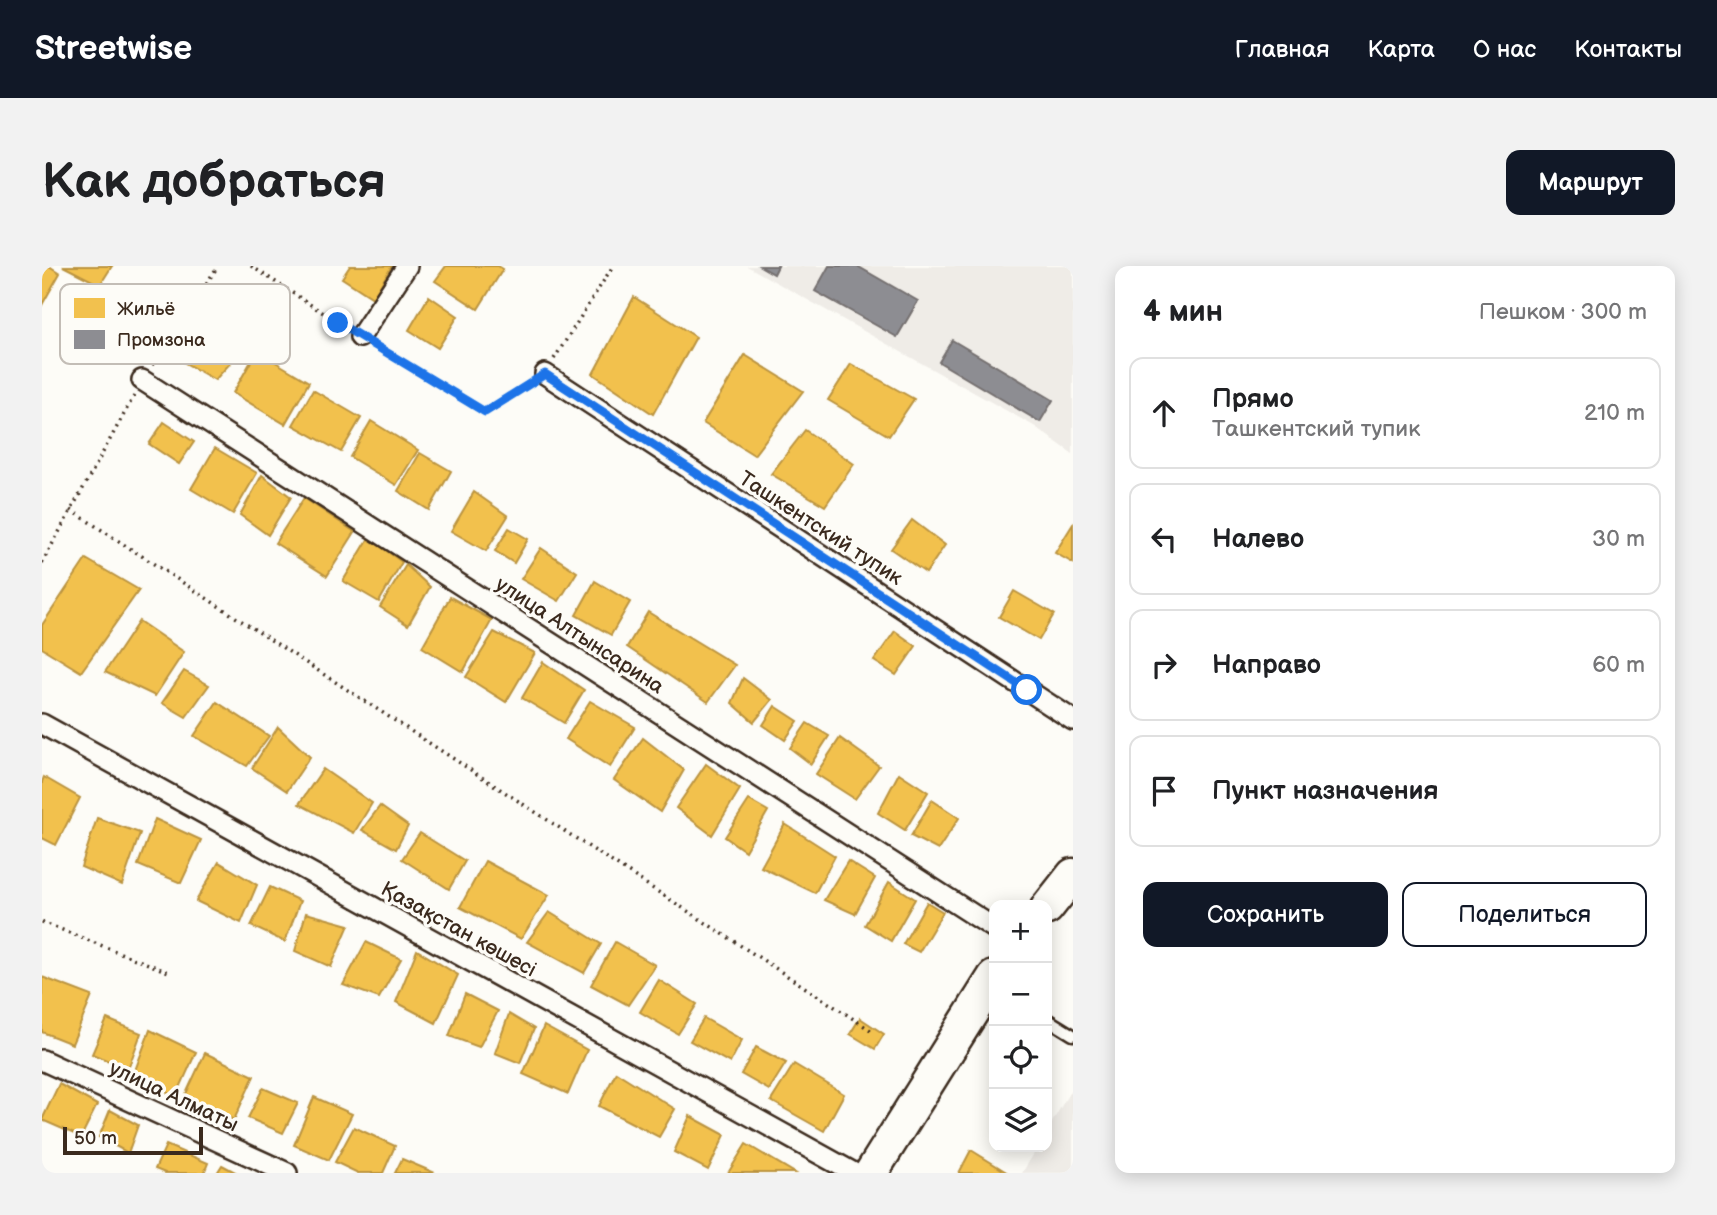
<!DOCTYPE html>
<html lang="ru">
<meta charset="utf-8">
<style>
:root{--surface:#fff;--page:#f2f2f2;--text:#202124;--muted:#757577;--line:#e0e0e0;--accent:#111827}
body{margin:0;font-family:"Balsamiq Sans",sans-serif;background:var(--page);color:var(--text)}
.controls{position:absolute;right:21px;bottom:21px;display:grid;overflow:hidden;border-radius:14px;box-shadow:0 4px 18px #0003}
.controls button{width:63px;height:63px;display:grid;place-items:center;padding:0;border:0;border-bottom:2px solid var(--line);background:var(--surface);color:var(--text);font:35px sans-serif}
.scale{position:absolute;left:21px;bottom:18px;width:140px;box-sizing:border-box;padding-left:7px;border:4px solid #3b2a1e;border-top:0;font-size:19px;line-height:24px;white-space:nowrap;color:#3b2a1e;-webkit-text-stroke:5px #fdfcf7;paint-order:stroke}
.stop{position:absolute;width:21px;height:21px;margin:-16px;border:5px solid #1a73e8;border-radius:50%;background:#fff}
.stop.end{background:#1a73e8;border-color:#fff;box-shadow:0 2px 7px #0008}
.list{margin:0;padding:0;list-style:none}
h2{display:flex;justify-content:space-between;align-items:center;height:91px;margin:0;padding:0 28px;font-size:30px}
h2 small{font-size:23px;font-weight:400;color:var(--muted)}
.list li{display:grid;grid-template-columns:46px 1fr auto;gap:21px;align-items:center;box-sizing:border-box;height:112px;margin:0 14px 14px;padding:0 14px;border:2px solid var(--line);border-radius:14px}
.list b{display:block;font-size:26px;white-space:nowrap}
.list p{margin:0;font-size:23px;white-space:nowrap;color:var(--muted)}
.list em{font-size:23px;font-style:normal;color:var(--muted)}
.actions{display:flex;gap:14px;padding:21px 28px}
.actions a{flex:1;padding:16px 0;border:2px solid var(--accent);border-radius:14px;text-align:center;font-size:24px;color:var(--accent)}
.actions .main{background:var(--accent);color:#fff}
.icon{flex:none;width:38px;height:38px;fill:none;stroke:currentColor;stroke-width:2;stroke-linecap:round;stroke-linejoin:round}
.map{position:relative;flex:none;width:1031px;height:907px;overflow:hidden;border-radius:14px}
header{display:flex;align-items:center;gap:42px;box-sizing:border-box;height:98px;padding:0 35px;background:var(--accent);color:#fff}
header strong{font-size:33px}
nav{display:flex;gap:38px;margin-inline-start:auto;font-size:24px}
.intro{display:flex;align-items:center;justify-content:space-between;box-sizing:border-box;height:168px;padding:0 42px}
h1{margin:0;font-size:49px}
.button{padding:18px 32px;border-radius:14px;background:var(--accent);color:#fff;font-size:24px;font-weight:700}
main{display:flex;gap:42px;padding:0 42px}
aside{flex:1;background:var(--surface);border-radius:14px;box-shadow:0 4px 18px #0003}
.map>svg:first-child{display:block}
</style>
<header>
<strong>Streetwise</strong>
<nav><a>Главная</a><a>Карта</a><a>О нас</a><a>Контакты</a></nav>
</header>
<div class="intro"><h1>Как добраться</h1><a class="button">Маршрут</a></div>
<main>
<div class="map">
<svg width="1031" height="907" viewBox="0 0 1031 907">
<rect width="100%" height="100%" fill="#fdfcf7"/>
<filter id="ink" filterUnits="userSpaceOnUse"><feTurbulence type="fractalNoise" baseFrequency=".0143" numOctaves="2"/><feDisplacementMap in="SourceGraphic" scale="14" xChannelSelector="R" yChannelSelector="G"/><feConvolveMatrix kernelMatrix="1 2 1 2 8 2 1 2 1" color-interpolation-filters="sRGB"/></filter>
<g filter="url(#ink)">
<g fill="#efece7">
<polygon points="705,0 1031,0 1031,188 992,160"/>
<polygon points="1031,820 1031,907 980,907 996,881 1005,881 1005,865"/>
</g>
<g fill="#f2c14e" stroke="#bb9440" stroke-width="2">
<polygon points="0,0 7,0 18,7 0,39"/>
<polygon points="21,0 70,0 58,19"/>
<polygon points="308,0 350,0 331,32 300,12"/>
<polygon points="404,0 456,0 461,3 436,43 393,15"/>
<polygon points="387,30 416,50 396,82 367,64"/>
<polygon points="592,31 654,71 611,148 551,108"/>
<polygon points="161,63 201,83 173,114 136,93"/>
<polygon points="215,85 267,116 243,158 191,127"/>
<polygon points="703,89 761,125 712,189 661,157"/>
<polygon points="809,98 872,133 847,170 786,134"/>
<polygon points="271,124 319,152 299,186 251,159"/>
<polygon points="329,155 376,184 354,219 308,191"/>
<polygon points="122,156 152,176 137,198 107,178"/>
<polygon points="763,164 812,198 783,240 729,208"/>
<polygon points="173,182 215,207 191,248 149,223"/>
<polygon points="378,187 409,205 387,244 356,225"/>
<polygon points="220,209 249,231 226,269 198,249"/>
<polygon points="432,226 466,250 444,285 409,265"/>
<polygon points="262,232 313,266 285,310 233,277"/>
<polygon points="870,254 903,279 884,307 849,283"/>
<polygon points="1031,258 1031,297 1013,287"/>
<polygon points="467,262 486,273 472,297 453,285"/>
<polygon points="327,272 360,296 337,336 301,315"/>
<polygon points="499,282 535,306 517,335 479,313"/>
<polygon points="44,293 97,324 39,406 0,382 0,359"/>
<polygon points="364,299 388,321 366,359 338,341"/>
<polygon points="553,315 588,336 569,369 534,349"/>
<polygon points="972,325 1012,348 997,374 957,351"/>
<polygon points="408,331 450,354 421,406 380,381"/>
<polygon points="606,346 693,399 666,436 585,381"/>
<polygon points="97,355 142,386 113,430 63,406"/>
<polygon points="853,365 874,380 854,409 832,395"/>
<polygon points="452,366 493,387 464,436 424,411"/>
<polygon points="501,396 542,424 522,457 480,432"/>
<polygon points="142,405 167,419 144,451 120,437"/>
<polygon points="701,412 730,434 712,456 690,437"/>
<polygon points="548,435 593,461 568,501 524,473"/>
<polygon points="175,436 227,470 205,500 152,470"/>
<polygon points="733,440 756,455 743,474 721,459"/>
<polygon points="765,457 787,470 769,498 748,482"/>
<polygon points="236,461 268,491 245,525 210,502"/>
<polygon points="601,472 642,504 618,546 572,514"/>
<polygon points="798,472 837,500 813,533 774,508"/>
<polygon points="664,498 698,523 670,569 634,542"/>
<polygon points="281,503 330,537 312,567 257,538"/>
<polygon points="857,507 886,526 863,564 836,547"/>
<polygon points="2,511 38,532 14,579 0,572 0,516"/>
<polygon points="707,534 726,545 703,585 683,571"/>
<polygon points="890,534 917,552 896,584 869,570"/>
<polygon points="338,540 366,560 354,583 320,564"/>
<polygon points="55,552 98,567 80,619 39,601"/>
<polygon points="113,553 159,574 139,617 96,599"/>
<polygon points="743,558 793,590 773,627 719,601"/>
<polygon points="378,567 423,595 407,623 360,593"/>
<polygon points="443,595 507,629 479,673 418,641"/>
<polygon points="806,595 833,612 813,648 782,634"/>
<polygon points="177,596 215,619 199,657 154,635"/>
<polygon points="847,616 873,633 849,675 823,659"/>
<polygon points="228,621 258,635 243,676 209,660"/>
<polygon points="885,636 901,646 877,686 861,678"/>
<polygon points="507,646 559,678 542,707 485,676"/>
<polygon points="264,647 307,659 289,701 253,685"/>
<polygon points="324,676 359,693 337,732 301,719"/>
<polygon points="573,676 613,699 586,739 549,719"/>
<polygon points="375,684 416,709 394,757 354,736"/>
<polygon points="0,711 50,730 30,778 0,766"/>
<polygon points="617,714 655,738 636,768 598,746"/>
<polygon points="423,728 456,745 437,781 407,770"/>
<polygon points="467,748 492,763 478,797 453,787"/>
<polygon points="662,752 700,774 688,797 648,775"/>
<polygon points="818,752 842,768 833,783 808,768"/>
<polygon points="65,753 99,767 86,803 50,788"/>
<polygon points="502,760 545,784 526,828 481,808"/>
<polygon points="108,764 154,786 134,831 91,810"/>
<polygon points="714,781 744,797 727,824 699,808"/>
<polygon points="163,787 212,810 192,854 142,832"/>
<polygon points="752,798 802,828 782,865 729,835"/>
<polygon points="574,806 633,843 617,871 557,840"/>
<polygon points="17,818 55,839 39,871 0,854"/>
<polygon points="221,822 256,837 241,867 206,852"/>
<polygon points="272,831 310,848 287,894 252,879"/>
<polygon points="68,844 96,859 86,887 57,871"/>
<polygon points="648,850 683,869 666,904 632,886"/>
<polygon points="312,861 353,880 341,907 316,907 293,896"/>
<polygon points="704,878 753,907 686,907"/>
<polygon points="124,879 166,897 162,907 123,907 113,903"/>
<polygon points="929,884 966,907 917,907"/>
<polygon points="360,893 393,907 353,907"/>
<polygon points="180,899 195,907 175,907"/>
</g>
<g fill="#8d8d92" stroke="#746f6f" stroke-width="2">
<polygon points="718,0 736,0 732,8"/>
<polygon points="787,0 815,0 876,35 855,71 773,25"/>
<polygon points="910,74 1011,134 998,156 897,96"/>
</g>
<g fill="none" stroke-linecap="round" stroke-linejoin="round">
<g stroke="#3b2a1e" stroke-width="15">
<polyline id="service" points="1005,753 1031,769"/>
</g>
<g stroke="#3b2a1e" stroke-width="24">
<g id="minor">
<polyline points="318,71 365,0"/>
<polyline points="503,108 1031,454"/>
<polyline points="100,114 952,662"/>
<polyline points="0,458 812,907"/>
<polyline points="0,794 245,907"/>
</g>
</g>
<g stroke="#3b2a1e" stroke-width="37">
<g id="primary">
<polyline points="1005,642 1031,609"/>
<polyline points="829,907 952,711"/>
</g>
</g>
<g stroke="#3b2a1e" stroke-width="3.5" stroke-dasharray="2 5" stroke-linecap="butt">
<polyline points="209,0 303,61"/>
<polyline points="333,80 443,146 488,118"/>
<polyline points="512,93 571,0"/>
<polyline points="110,99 176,0"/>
<polyline points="29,244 830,765"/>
<polyline points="0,297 92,130"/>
<polyline points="0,656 129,707"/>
</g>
<use href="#service" stroke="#fdfcf7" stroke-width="10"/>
<use href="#minor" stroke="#fdfcf7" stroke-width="19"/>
<use href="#primary" stroke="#fdfcf7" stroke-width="32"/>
</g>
</g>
<g fill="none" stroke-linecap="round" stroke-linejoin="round" filter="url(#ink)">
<polyline stroke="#1a73e8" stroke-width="9" points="296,57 443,146 503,108 985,424"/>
</g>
<g text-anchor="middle" stroke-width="7" stroke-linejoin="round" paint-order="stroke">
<g font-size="21" fill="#3b2a1e" stroke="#fdfcf7">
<text transform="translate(779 262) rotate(33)" y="7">Ташкентский тупик</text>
<text transform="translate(538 369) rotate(33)" y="7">улица Алтынсарина</text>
<text transform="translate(417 663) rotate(29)" y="7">Қазақстан көшесі</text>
<text transform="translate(132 830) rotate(25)" y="7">улица Алматы</text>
</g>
</g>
<rect x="18" y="18" width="230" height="80" rx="10" fill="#fdfcf7" stroke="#c3bdb6" stroke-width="2"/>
<rect x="32" y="32" width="31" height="20" fill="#f2c14e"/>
<rect x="32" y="64" width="31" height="19" fill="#8d8d92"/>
<g font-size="19" fill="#3b2a1e">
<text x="75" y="49">Жильё</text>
<text x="75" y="80">Промзона</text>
</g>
</svg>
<div class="controls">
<button>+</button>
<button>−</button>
<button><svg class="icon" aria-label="locate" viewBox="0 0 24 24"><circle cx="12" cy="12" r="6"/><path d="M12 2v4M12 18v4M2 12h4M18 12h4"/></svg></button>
<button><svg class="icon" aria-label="layers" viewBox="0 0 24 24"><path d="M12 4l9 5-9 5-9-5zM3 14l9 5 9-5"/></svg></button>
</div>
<div class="scale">50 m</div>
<div class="stop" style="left:985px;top:424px"></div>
<div class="stop end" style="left:296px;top:57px"></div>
</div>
<aside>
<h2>4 мин<small>Пешком · 300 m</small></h2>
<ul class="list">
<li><svg class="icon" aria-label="ahead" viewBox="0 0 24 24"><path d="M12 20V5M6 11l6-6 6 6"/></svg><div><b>Прямо</b><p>Ташкентский тупик</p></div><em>210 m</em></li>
<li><svg class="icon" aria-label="left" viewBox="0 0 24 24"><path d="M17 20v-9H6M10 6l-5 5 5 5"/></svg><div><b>Налево</b></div><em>30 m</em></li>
<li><svg class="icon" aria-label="right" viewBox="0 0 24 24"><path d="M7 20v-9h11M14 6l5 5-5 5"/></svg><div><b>Направо</b></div><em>60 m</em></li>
<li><svg class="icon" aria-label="arrive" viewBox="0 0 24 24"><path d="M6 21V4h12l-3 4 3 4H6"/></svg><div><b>Пункт назначения</b></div></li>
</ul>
<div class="actions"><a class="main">Сохранить</a><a>Поделиться</a></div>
</aside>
</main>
